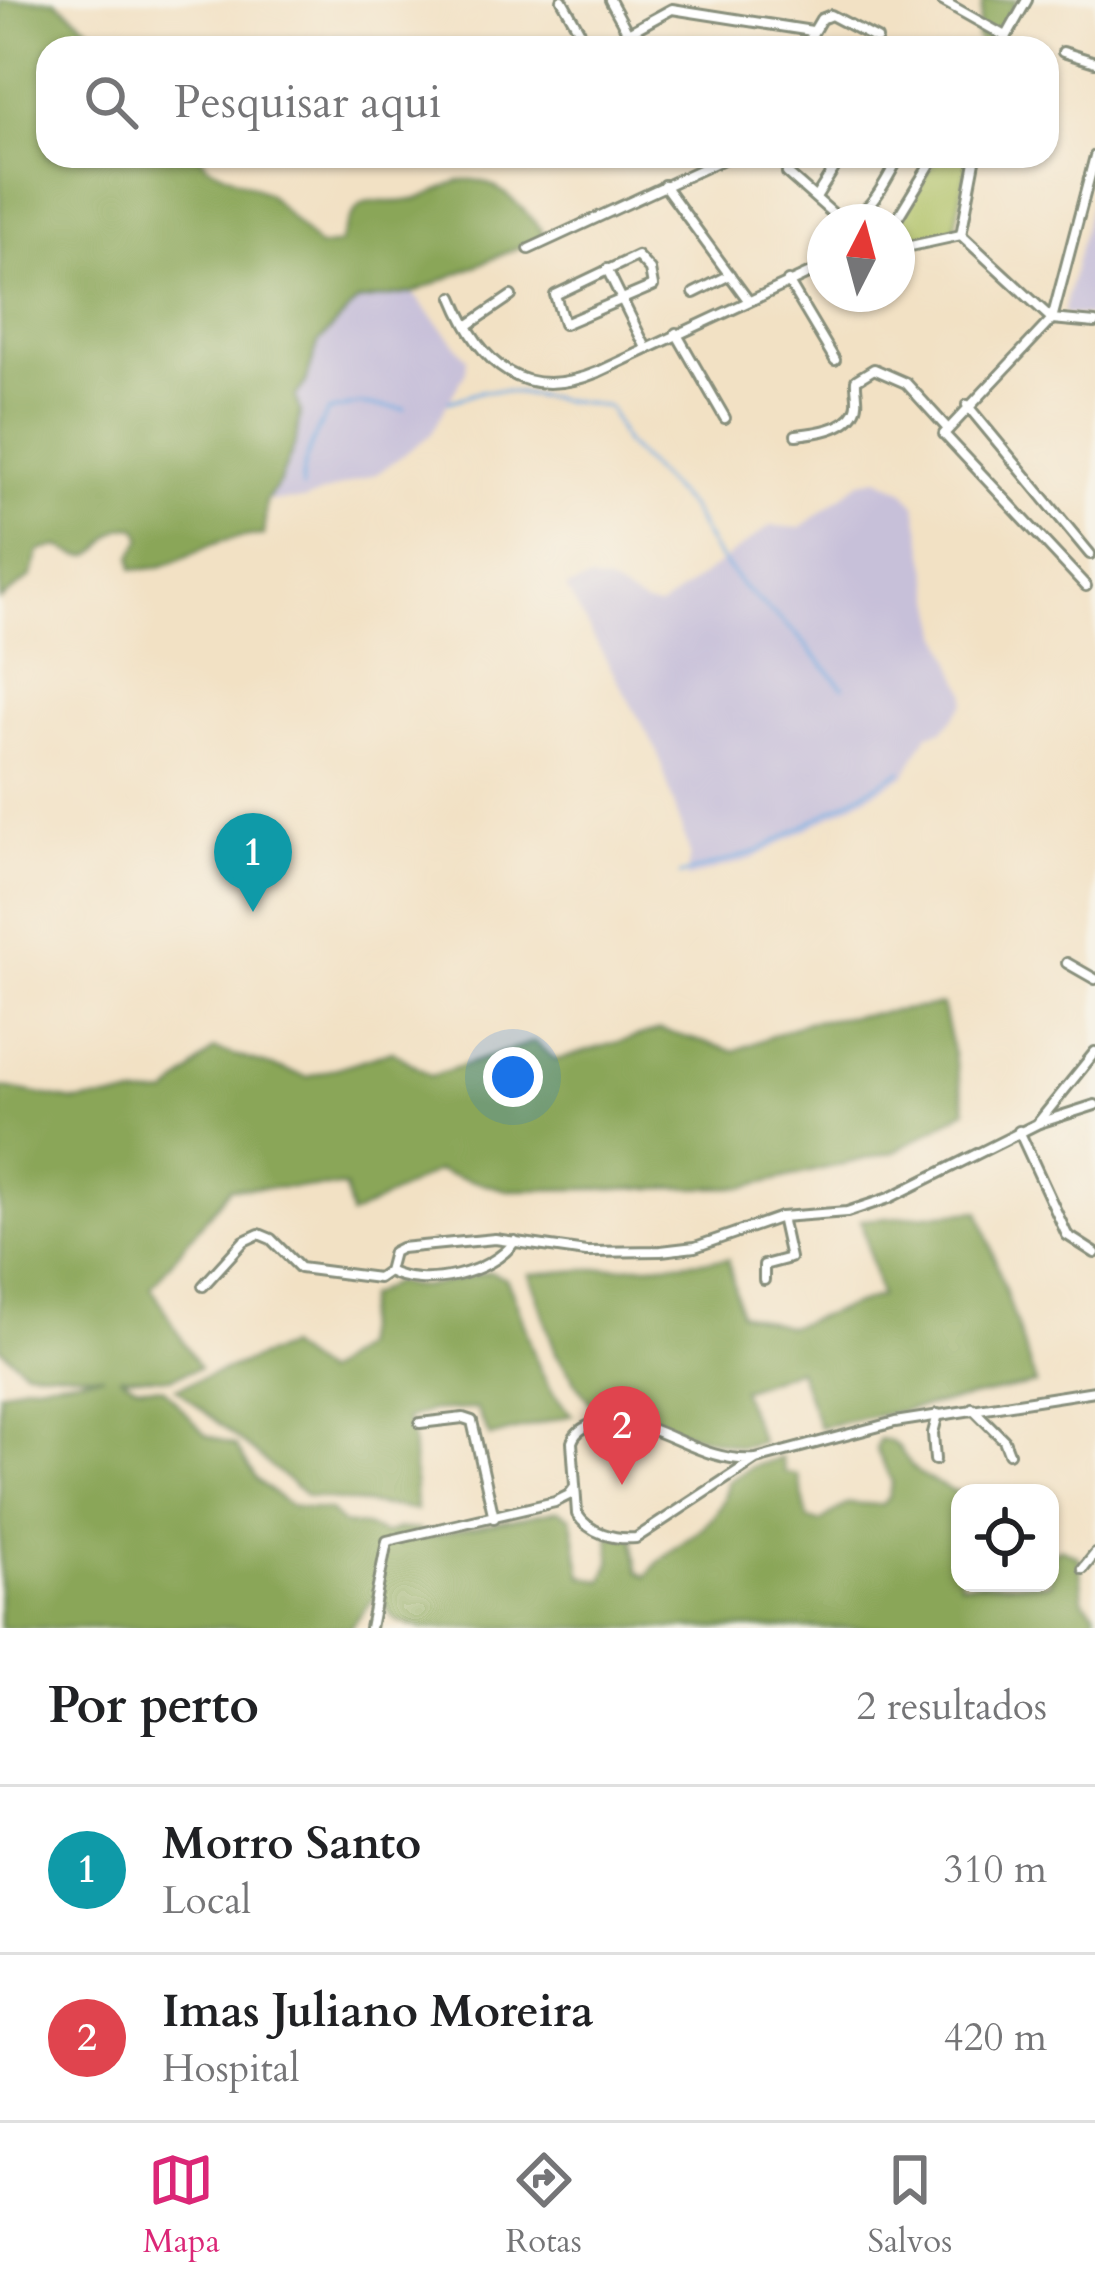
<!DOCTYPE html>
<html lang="pt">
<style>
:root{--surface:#fff;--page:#f2f2f2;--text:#202124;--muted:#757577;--line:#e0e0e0;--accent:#db2777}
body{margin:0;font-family:Cardo,serif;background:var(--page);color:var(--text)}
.controls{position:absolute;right:36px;bottom:36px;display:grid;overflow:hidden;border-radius:24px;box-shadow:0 3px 9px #0004}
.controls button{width:108px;height:108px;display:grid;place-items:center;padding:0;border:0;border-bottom:3px solid var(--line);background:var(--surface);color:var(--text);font:60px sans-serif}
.compass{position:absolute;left:807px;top:204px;width:108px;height:108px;border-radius:50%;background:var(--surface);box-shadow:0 3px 9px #0004;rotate:6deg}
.you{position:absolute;left:513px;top:1077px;width:42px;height:42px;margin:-30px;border:9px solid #fff;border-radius:50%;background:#1a73e8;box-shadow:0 0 0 18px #1a73e833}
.badge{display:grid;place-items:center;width:78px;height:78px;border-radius:50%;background:var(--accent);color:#fff;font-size:39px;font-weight:700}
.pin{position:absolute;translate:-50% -99px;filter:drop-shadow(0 3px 6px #0008)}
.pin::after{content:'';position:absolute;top:63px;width:42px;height:36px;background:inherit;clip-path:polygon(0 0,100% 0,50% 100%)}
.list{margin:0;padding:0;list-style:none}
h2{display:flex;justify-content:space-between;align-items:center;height:156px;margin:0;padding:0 48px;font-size:51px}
h2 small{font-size:39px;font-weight:400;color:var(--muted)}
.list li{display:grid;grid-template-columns:78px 1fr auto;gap:36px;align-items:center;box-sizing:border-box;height:168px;padding:0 48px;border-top:3px solid var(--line)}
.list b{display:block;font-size:45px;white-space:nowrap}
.list p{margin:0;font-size:39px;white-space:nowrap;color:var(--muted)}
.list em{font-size:39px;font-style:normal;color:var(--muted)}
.icon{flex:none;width:66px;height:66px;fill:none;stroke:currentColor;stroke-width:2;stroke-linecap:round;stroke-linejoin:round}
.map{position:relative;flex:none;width:1095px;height:1628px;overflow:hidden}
.search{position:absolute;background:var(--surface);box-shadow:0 3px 9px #0004;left:36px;right:36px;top:36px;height:132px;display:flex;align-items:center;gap:30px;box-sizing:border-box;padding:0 42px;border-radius:36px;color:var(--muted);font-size:45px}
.sheet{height:492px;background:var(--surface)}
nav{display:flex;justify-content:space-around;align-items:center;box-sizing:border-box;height:168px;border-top:3px solid var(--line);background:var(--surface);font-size:33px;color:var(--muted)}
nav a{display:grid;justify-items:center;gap:6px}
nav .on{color:var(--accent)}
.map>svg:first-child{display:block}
</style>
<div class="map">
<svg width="1095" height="1628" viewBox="0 0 1095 1628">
<rect width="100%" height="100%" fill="#f7f3e8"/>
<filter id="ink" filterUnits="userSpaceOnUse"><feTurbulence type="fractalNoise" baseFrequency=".00833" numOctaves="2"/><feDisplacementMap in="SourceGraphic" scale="24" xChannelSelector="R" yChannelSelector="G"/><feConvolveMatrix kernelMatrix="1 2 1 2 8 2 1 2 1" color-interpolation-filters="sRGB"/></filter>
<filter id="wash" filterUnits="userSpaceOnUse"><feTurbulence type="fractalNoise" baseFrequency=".004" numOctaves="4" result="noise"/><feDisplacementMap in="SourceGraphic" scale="48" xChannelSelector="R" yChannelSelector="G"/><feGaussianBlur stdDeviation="2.7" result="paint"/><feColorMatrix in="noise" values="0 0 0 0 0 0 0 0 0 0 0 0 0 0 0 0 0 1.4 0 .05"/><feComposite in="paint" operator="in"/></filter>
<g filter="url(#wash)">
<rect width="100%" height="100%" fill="#f2e1c4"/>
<g fill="#c7c0d9">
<polygon points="1095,186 1095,317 1063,314 1086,220"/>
<polygon points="399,277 467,358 466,371 430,435 378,473 304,500 259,501 227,440 334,304"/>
<polygon points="878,478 903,490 916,506 941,633 966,693 965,703 943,730 928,734 904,776 753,859 686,879 690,854 656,749 566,588 589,580 607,583 646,605 660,607 770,526 801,528 861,481"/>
</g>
<polygon fill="#aec063" stroke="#667e4c" stroke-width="3" points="938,156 969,156 954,231 897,245 897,222"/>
<g fill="#8aa659" stroke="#547246" stroke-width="3">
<path d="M0,0h55l60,48h-67v108h152l7,9 61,29 51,53 20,-3c24,-64 30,-33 78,-45 15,-4 28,-14 43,-18 32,-8 66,29 83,52l-2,5 -129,55 -54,8 -40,42 -12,39 -11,15 5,15 -4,29 -17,42 -13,18 -2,34c-17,1 -32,3 -48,8 -26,10 -56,31 -83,25l-1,-12 10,-18 -5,-10c-40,-8 -26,51 -78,18l-20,5 -8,26 -31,23z"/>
<polygon points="983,0 1017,0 992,48 984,48 977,37"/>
<path d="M942,1005l24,105 -72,42 -148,35 -239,3 -71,-19 -85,45 -6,-29 -115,1 -79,99 48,81 -29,10 -51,-2 17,9 27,3 43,47 30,11 21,34 33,26 40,5 13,13 22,2 20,8 13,-5 21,1 4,8 135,-28 13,7 11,59 20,5 9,-19 -2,-27 24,2 5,34 9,5c26,-38 75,-44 81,-94l23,-15 30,-9 4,15 13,2 10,44 12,3 29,-19 32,2 7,-7 4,-16 -16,-33 3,-10c22,2 23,17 36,31 10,10 32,18 45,23v90h90v-29l10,-6 19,9 4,43 12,12v16h-669c-25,-7 -33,-1 -43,-28l-9,-2 -24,30h-350v-236l24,-8 79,-9 -79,-6 -24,-21v-261l74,14 94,-6 46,-46 94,28 84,-26 39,25 103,-34 22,18 104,-30 74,21 73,-29z"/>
<polygon points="979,1211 1036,1384 819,1427 798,1369 741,1390 761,1442 740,1447 594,1409 556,1353 530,1274 728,1259 740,1313 788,1327 880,1296 861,1220"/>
<path d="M490,1272l16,7c26,50 23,95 66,136l-82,22 -14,-28 -47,2 -23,8 6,18 4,73 -109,-14 -131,-108 110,-41 37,27 36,-27 8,-50 28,-15c35,12 61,-5 95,-10z"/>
</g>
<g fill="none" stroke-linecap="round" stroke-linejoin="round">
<g stroke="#71ace2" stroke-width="3">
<polyline points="449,402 482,391 504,391 609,407 624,442 690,508 712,548 743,587 795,633 843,687"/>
<path d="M302,488c-3,-22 15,-57 26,-77l32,-7 45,5"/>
<polyline points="680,875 759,851 901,771"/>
</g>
</g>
</g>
<g filter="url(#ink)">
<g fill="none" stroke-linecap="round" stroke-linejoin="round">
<g stroke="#888f7c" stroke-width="14">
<g id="minor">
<polyline points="562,0 589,48"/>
<polyline points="610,0 636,48"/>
<polyline points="941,0 1005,36"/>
<polyline points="628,33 672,9 812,31"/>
<polyline points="804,48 821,19 831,15 877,39"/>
<polyline points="1000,48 1027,0"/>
<polyline points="1063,52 1095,62"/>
<path d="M787,173l51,45c32,4 47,-38 62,-62"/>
<polyline points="664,185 748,300"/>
<polyline points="816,197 842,156"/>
<polyline points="866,210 873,222"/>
<polyline points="895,222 935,156"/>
<polyline points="961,235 976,156"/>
<polyline points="529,249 730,156"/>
<polyline points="897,249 961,235 1052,319"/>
<polygon points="637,256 650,270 653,286 564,324 555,295"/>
<polyline points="607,269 646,348"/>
<polyline points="788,281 835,360"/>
<polyline points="694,293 730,275"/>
<path d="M453,297c28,69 71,106 145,75l227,-106"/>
<polyline points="1052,319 1095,323"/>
<polyline points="467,326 511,296"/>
<polyline points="676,333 725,418"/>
<polyline points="967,405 1090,554"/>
<path d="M796,435c19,-2 49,-5 59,-24 5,-8 0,-22 1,-31l18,-11 32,14 42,46"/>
<polyline points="1086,586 944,434 1052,319 1095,156"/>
<polyline points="1067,963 1095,979"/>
<polyline points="1039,1123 1095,1105"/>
<polyline points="1019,1131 1067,1235 1095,1253"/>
<path d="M388,1271c35,19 104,3 127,-30"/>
<polyline points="764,1280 764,1265 790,1258 781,1217"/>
<polyline points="203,1286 244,1241 259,1234 271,1239 300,1268 378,1278 388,1271 393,1252 401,1248 495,1239 586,1252 661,1251 695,1247 781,1217 847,1212 889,1198 1037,1124 1095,1052"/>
<polyline points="972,1408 1004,1440 1009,1453"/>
<polyline points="420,1423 463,1418 472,1421 494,1518"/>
<path d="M756,1459c-48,4 -84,-27 -127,-37 -19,-5 -51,1 -57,20l5,72c12,19 37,26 59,24l120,-79 139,-37 200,-31"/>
<polyline points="935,1460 933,1433 938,1414"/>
<polyline points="1083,1569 1095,1554"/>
<polyline points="370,1628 387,1541 555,1502 569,1495 575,1487"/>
</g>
</g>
<use href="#minor" stroke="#fff" stroke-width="8"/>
</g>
</g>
</svg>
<div class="controls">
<button><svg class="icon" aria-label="locate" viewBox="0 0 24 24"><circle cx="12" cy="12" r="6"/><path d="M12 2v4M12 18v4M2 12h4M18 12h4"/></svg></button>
</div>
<svg class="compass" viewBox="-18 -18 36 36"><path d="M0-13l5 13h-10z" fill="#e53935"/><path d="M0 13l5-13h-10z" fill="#757577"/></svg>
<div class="you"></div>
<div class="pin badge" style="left:253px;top:912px;background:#0f9aa8">1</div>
<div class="pin badge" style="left:622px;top:1485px;background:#e0444e">2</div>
<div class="search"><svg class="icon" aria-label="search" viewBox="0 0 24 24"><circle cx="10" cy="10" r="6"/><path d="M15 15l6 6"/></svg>Pesquisar aqui</div>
</div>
<section class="sheet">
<h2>Por perto<small>2 resultados</small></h2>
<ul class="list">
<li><span class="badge" style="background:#0f9aa8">1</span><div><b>Morro Santo</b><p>Local</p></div><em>310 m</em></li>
<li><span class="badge" style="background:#e0444e">2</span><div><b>Imas Juliano Moreira</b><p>Hospital</p></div><em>420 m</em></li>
</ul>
</section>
<nav>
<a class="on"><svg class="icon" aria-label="map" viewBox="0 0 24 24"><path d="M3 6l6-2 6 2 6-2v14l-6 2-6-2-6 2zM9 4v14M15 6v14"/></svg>Mapa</a>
<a><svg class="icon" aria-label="directions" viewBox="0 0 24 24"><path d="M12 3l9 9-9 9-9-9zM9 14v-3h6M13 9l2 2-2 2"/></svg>Rotas</a>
<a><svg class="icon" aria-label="saved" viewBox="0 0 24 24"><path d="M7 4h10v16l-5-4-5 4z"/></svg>Salvos</a>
</nav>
